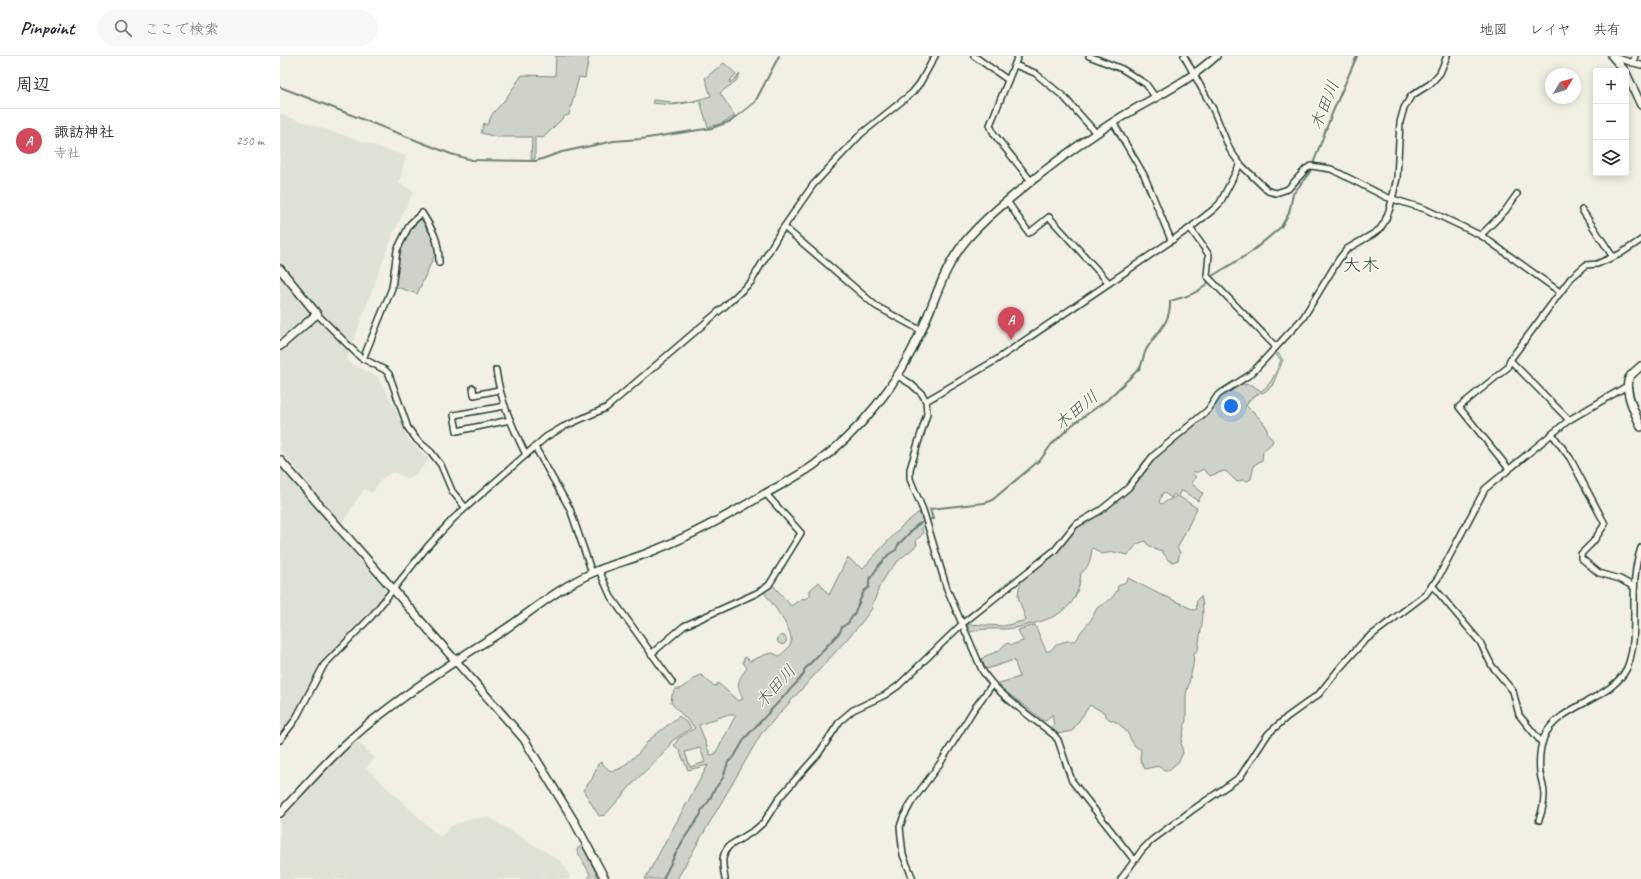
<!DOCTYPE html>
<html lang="ja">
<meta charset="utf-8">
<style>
:root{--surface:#fff;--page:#f7f7f7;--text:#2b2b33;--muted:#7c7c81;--line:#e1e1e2;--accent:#d1495b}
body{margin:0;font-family:Caveat,"Klee One",sans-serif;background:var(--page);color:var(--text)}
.controls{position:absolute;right:12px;top:12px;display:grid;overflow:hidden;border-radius:4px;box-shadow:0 2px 10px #0003}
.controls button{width:36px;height:36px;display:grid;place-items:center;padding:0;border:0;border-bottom:1px solid var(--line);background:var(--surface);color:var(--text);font:20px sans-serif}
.compass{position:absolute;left:1265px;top:12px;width:36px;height:36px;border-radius:50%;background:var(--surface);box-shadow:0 2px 10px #0003;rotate:52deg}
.you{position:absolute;left:951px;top:350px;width:14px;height:14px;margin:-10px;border:3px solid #fff;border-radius:50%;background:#1a73e8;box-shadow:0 0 0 6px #1a73e833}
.badge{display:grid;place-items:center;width:26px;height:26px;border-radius:50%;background:var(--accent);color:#fff;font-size:13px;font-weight:700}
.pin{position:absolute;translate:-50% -33px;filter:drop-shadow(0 1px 2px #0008)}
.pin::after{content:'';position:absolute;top:21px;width:14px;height:12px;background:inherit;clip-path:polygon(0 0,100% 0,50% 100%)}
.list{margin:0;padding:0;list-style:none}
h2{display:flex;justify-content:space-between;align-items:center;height:52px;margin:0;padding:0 16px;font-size:17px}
h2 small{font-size:13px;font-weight:400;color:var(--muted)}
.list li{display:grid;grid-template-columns:26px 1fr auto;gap:12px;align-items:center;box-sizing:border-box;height:64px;padding:0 16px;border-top:1px solid var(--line)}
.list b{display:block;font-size:15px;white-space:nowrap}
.list p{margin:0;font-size:13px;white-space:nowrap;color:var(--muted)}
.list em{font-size:13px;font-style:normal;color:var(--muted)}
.icon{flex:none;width:22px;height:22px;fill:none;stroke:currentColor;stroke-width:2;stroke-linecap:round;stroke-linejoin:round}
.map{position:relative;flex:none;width:1361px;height:823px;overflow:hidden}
header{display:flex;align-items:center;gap:24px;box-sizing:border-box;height:56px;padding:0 20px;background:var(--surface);border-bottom:1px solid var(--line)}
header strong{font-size:19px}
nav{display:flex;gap:22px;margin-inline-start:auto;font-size:14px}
.search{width:280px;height:36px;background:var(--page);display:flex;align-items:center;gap:10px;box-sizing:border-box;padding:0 14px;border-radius:22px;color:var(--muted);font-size:15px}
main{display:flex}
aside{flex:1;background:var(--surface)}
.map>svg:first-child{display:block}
</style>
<header>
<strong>Pinpoint</strong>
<div class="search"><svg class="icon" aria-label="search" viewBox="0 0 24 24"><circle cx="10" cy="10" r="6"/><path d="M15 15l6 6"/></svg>ここで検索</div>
<nav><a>地図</a><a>レイヤ</a><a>共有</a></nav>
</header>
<main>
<aside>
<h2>周辺<small></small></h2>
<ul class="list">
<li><span class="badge">A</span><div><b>諏訪神社</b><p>寺社</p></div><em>250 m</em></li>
</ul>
</aside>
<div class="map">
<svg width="1361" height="823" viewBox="0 0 1361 823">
<rect width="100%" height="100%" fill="#f2f0e5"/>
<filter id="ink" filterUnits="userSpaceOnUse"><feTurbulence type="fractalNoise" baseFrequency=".025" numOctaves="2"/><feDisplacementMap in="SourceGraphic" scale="8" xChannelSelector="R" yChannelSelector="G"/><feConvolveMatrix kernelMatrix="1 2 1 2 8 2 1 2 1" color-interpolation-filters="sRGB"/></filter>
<g filter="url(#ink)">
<g fill="#e0e1d6">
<polygon points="0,58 126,100 119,127 134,135 113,178 67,302 72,308 97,320 115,351 128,383 149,404 136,418 129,423 113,416 103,422 92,437 84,433 62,467 0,394"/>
<polygon points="0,409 106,534 105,538 60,589 45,602 11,666 1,679"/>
<polygon points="77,685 95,702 86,712 160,781 171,770 189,763 208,761 281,805 290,820 289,823 0,823 0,763 63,696"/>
</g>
<g fill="#cfd2c8" stroke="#77887e" fill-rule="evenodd">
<polygon points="276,0 309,0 305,22 299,21 289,59 285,60 263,82 255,81 255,103 251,103 252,81 217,81 201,77 204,67 207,69 213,57 224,45 242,19 275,20"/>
<polygon points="444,7 456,18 449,26 450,27 460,18 456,25 440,37 455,60 440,68 428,71 420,45 392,49 372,47 373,44 391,46 393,48 413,45 431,40 425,22"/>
<path d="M142,162l12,18 2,16 -19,42 -23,-8c5,-27 6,-49 28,-68z"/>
<path d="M994,297h4l5,7 -11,26 -9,7 -2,-1 -12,8 -3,6 8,6 12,14 2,9 5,5 -1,3 -9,8 -1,9 -8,5 -3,14 -3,2 -6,-1 -5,2 -10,-10 -3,-1 -14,5 -7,-7 -5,3h-5l-1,1 4,4 -5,6 12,10 -5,8 -17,-11 -3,6 19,12 -20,41 3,3 -2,8 -5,2 -4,-1 -8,-11 -3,1 -11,-7 -2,-3 -8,3 -9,11 -14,-3 -13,2 -8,-6h-1c-1,10 -3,20 -11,25 -3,34 -20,43 -49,51 -9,2 -18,5 -28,5 -12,0 -21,-1 -33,3l-4,-8 37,2 22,-6 -8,-23 1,-9 3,-8 38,-32 10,-14 -1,-8 32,-19 24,-20 21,-28 10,-10 17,-12 16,-14 18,-9 12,-17 22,-13 11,1 9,6c11,-7 15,-19 20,-31zM883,436l8,6 3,-4 3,2 -16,8 -2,-2z"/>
<path d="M639,456l6,13 -3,2 1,7 -7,6 1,5 -19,16 -9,10 -10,16 -8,23 -13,17 -97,107 -84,145h-32l63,-114 -20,5 -9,-20 -5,-5 5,-7 16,-10 -24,-25 1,-8 3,-6h5l20,-14c7,2 9,10 16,11l2,-3 20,18 5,-2c-7,-14 -6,-18 4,-31l-4,-6 1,-4 2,-1 4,4 17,-7 6,-1 6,3c4,-3 11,-9 12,-14 3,-11 -20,-40 -27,-50l9,-7 18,21 10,-7 7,-1 2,-2v-6l9,-8 10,13 19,-38 7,7 8,4 39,-42zM446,659h10l-21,39 -5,1 -11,-30zM420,692l5,14 -15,5 -5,-15z"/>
<path d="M848,522l33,17 6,2 27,13 3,-1c-1,-6 -1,-10 4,-13 5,18 -1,35 -3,54l-4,3 -1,13 -7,29v25l-5,23 2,10 -4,8 -10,9h-5l-6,-4 -13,3 -5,-9 1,-11c-10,-2 -10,-13 -16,-19 -2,-2 -6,-7 -9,-8 -6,-3 -9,-2 -11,-9l-15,-8 -18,26 -15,3 -5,-5v-3l2,-1 -2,-11 -5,6 -3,1 -48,-37 24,-7 -6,-17 -27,9 -4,-3 -3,-5c5,-7 11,-6 18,-10 4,-3 5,-7 11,-8l2,2 12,-4 -5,-11 17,-5 11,26h4c6,-8 16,-11 24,-10l4,-3 2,-5 11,-13 6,-12 14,-9 6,-8 1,-5 9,-5z"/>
<circle cx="502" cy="584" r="4.5"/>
<polygon points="399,660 409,669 411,672 392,685 384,697 357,723 325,759 319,760 303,734 312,723 318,708 321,706 329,714 334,715 341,712 358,698 369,684"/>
<polygon points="302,789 319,823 308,823 310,818 297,795 297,793"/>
</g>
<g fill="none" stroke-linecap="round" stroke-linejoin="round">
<g stroke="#6e7f75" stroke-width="2">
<polyline points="0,31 171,98 192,104 256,105 282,96 334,85 361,83 432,72 451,65 475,46 499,0"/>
<polyline points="1033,108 1051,60 1077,0"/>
<polyline points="932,220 970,197 1001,171 1009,157 1013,138 1030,116"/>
<path d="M651,463h2l-3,-10 54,-6 7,-2 50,-42 10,-14 21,-20 35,-25 33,-32c3,-6 3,-12 6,-18 10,-18 25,-26 24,-49 14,-4 31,-8 39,-20"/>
<path d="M383,823l14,-28c4,-3 3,-5 5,-9 6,-10 13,-19 19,-28v-3l8,-10 5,-11 9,-12 5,-16 6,-5 11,-19 54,-58 5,-6v-4l36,-38 2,-5 6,-4 6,-9 10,-23 5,-4v-7l11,-16 9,-10 7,-4 2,-5 19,-20 4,-2"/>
</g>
<g stroke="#1f3d34" stroke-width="8">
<g id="street">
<polyline points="694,0 728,24"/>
<polyline points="738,0 710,69 714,78 751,125"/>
<polyline points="809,0 842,13 866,28 876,42"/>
<polyline points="904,0 933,53 950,94 960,108 988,135 996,137 1008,133 1026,113 1031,110 1051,113 1106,141 1145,153 1202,180 1280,236"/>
<polyline points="1333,1 1361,9"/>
<polyline points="1353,7 1355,0"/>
<polyline points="735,9 755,17 784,41 816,77"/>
<polyline points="833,66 864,119 891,184"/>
<polyline points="727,145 749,177 769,161 829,227"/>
<polyline points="1302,154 1333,201"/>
<polyline points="504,171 596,250 642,275"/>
<polyline points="910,172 929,199 927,220 996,291"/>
<polyline points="1202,180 1202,178 1225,155 1237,138"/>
<polyline points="37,258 80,301 105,314 109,318 128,372 137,384 151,396 161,409 172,435 185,451"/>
<path d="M83,303l29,-71 5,-38 13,-26 12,-11c12,19 17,27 17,50"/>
<path d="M216,314c4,30 17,58 30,85"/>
<path d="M618,320l13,8 11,10 4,7 1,13 -17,55v10l13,31 24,79 35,81c14,24 50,47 72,65l4,5 14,41 62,79"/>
<polyline points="193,332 194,339 219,334"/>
<polyline points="646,345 716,304 910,172 934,153 940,147 960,108"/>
<polyline points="225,350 174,359 177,375 230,364"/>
<polyline points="1289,364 1230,304 1291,222 1306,209 1317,208 1340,198 1361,184"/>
<polyline points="1272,378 1290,402 1325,468 1313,486 1301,498 1301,502 1319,517 1340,523 1354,531"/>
<polyline points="255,391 290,453 312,517"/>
<polyline points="1229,413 1179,351 1227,312 1230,304"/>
<polyline points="319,514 331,541 392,626"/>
<polyline points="1152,529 1200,586 1212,610 1233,635 1239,659 1262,687"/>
<polyline points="371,598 404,570 477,537 489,529 521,477 486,438"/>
<polyline points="0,684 15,664 44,609 91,561 148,490 174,462 266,381 283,371 326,352 445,250 471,226 499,178 533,129 581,78 632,37 640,27 655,0"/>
<path d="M1259,764c3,-8 5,-17 5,-26 0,-7 -3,-14 -4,-21 -1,-11 0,-26 4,-36 15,-33 67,-36 83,-69 14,-33 0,-82 14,-120"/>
<path d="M445,823c-2,-13 -5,-23 4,-33l26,-16 9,-8 16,-25 39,-44 21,-32 13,-11 32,-15 13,-9 64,-62 93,-74 20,-25 26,-15 27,-22 25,-32 55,-46 10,-15 33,-21 52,-56 36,-59 8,-10 26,-15 7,-5 5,-8 5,-13 7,-30 3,-56 4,-14 7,-12 19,-12 10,-11 7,-17"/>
<polyline points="633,823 623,799 620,771 623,762 631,747 661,706 694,653 712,629"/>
<polyline points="841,823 862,794 872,784 911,755 960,721 988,678 1007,661 1039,638 1059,613 1084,585 1145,539 1158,522 1205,433 1289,364 1347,330"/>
</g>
</g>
<g stroke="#1f3d34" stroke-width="10">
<g id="secondary">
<polyline points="1332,0 1345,15"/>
<polyline points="1346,17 1361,49"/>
<polyline points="0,213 37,258 0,290"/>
<path d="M1361,310c-4,4 -9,7 -12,12 -6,12 7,37 12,49"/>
<polyline points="0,404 244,683 294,765 325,823"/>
<path d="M0,757c29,-31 58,-65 92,-92 27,-21 56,-42 85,-61 16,-11 32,-20 47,-30 29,-20 56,-43 88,-57 17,-8 35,-12 53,-19 40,-15 79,-36 116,-58 18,-10 36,-19 53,-31 47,-34 84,-81 107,-134 15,-32 23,-66 47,-93 14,-16 29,-29 45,-42 35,-29 71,-56 110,-80 33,-20 64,-33 93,-60"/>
</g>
</g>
<use href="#street" stroke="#fbf7ec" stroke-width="5"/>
<use href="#secondary" stroke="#fbf7ec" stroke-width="7"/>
</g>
</g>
<g text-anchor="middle" stroke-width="3" stroke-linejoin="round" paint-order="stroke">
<g font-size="17" font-style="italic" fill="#465e55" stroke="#fbf7ec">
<text transform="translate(1044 49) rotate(-68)" y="6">木田川</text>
<text transform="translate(796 354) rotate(-40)" y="6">木田川</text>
<text transform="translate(495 630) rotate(-48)" y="6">木田川</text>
</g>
<g font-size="18" fill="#1f3d34" stroke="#fbf7ec">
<text x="1081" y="215">大木</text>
</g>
</g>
</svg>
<div class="controls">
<button>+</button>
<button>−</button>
<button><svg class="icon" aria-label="layers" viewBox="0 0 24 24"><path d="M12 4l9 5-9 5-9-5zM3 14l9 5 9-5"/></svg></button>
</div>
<svg class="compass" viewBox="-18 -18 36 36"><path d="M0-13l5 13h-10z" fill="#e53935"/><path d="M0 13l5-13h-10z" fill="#7c7c81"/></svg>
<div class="you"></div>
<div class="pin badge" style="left:731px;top:284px">A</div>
</div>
</main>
